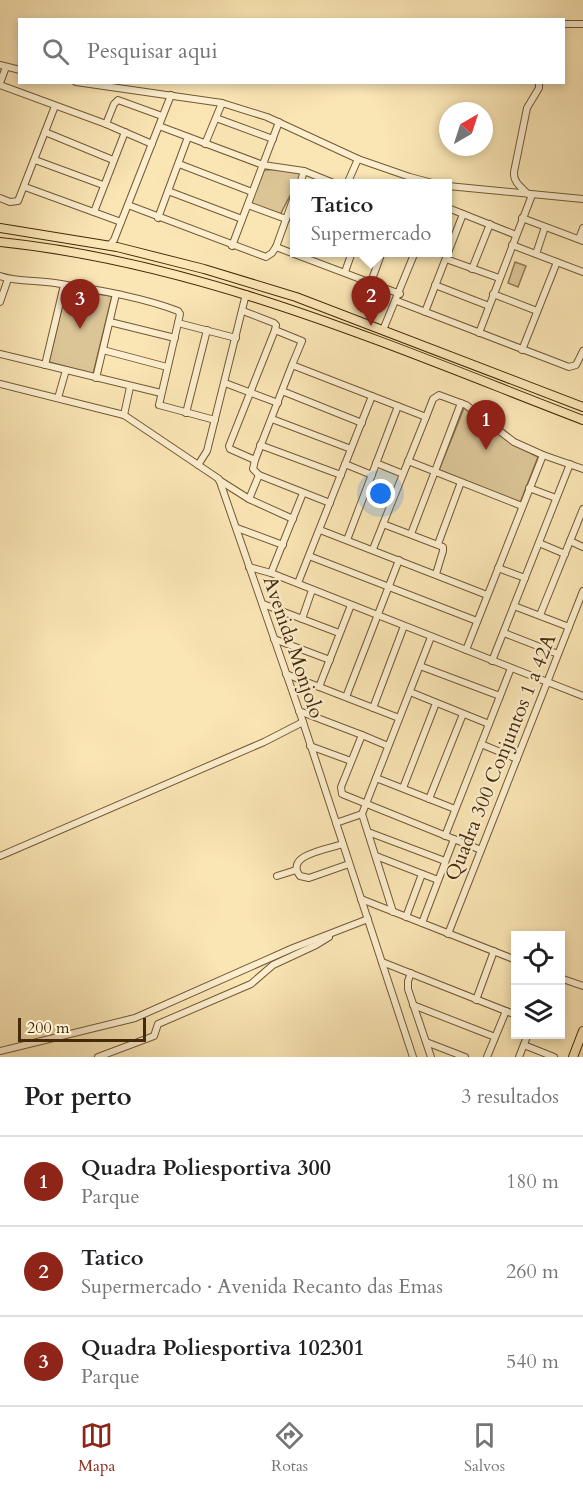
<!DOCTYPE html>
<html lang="pt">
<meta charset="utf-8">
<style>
:root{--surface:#fff;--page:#f2f2f2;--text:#202124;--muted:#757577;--line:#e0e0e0;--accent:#8f2418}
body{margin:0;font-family:Cardo,serif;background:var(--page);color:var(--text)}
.controls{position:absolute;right:18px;bottom:18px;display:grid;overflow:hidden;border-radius:0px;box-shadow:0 3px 9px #0003}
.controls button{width:54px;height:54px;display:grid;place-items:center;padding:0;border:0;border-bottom:2px solid var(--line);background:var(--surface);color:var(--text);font:30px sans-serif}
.compass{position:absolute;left:439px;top:102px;width:54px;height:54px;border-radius:50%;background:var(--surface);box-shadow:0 3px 9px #0003;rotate:39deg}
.scale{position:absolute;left:18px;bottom:15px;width:128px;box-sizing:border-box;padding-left:6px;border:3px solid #442a09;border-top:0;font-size:16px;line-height:21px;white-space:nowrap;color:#442a09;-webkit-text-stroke:4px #fceece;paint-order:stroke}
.you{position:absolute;left:381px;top:494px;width:21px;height:21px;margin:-15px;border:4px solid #fff;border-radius:50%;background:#1a73e8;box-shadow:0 0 0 9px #1a73e833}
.badge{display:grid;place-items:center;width:39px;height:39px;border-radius:50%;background:var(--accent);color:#fff;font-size:20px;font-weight:700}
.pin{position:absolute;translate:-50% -50px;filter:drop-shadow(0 2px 3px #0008)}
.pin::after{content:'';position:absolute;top:32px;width:21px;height:18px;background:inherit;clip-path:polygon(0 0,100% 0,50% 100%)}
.popup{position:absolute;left:290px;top:179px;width:162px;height:78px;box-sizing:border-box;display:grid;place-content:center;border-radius:0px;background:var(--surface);filter:drop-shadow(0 2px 4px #0005);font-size:20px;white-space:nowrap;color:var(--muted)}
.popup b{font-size:22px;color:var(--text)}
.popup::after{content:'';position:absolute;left:50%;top:100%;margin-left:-12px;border:12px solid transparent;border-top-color:var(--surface)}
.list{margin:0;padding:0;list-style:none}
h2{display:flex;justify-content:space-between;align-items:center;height:78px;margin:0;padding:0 24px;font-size:26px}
h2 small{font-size:20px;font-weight:400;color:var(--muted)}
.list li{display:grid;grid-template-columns:39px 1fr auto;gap:18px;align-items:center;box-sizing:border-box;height:90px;padding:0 24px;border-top:2px solid var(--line)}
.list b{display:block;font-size:22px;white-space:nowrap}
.list p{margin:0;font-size:20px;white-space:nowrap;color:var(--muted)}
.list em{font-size:20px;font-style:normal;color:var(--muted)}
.icon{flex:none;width:33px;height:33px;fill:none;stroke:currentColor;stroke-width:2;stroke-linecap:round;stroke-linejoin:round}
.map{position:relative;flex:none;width:583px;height:1057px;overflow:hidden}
.search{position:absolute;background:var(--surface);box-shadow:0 3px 9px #0003;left:18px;right:18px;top:18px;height:66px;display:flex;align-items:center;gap:15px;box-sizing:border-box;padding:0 21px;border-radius:0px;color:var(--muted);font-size:22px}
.sheet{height:348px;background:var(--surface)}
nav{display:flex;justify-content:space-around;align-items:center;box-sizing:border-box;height:84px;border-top:2px solid var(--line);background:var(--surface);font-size:16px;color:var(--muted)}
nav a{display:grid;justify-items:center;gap:3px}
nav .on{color:var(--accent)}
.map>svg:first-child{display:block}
</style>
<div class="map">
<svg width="583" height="1057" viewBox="0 0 583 1057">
<rect width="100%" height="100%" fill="#fae5b4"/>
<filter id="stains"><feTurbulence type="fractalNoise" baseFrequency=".00333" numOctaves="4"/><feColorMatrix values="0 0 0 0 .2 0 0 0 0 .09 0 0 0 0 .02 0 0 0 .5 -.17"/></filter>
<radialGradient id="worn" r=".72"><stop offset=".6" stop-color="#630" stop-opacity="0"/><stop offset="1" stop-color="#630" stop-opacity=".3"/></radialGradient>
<g fill="#dbc597" stroke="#907850" stroke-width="1.5">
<polygon points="285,169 301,174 280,215 250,204 264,170"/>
<polygon points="515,262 526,266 518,287 508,283"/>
<polygon points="66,290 112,296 93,374 49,362"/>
<polygon points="464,408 513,444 538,457 520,503 439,470"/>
</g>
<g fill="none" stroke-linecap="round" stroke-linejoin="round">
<g stroke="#725934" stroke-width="8">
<g id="minor">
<polyline points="564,24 583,24"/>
<polyline points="0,65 20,70"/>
<polyline points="76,82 222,103 267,117 358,159 410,177 436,184"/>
<polyline points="0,83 6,67"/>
<polyline points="0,85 106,124 152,144"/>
<polyline points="216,118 273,139"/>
<polyline points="106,124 114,104 118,100 162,116"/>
<polyline points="159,126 263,165 304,171 336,184"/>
<polyline points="45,132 113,160"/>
<polyline points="205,144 222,103"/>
<polyline points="35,160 103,185"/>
<polyline points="179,164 252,192"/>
<polyline points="300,184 304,171"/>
<polyline points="347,184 358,159"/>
<polyline points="448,186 583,199"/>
<polyline points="25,187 121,222"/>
<polyline points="168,191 242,219"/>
<path d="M528,194c-7,-7 -15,-12 -14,-22l13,-64 12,-20v-6"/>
<polyline points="0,198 10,202 18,201 55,106"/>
<polyline points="128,205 266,257 272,253 276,247 294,197"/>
<polyline points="248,205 286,219"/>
<polyline points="448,208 516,235"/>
<polyline points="94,212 125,132"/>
<polyline points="158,218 188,137"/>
<polyline points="522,218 583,241"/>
<polyline points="579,239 583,228"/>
<polyline points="512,245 583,272"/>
<polyline points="109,246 114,240 171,95"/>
<polyline points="232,246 279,122"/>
<polyline points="276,247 400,294"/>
<polyline points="536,254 545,227"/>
<polyline points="446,259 499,278"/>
<polyline points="472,269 490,224"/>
<polyline points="345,272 352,252"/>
<path d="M0,276c17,6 37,4 55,7 41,7 84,13 123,28l2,3 -2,9 -19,82 56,15"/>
<polyline points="371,282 382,252"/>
<polyline points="435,285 489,306"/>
<polyline points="493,294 537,311"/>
<polyline points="397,301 569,367 576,365 583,351"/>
<polyline points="0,302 8,279"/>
<polyline points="243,311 274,323 276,325 275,330 302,341 292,365 426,417 433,399 439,395 466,405 514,442 543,455 583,469"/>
<polyline points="425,312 463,214"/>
<polyline points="110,322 175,338"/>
<polyline points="178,323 236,338"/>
<polyline points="383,330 415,252"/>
<polyline points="479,333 532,195"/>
<polyline points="103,350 167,367"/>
<polyline points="522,350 557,262"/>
<polyline points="0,354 161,393"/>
<polyline points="45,365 64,285"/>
<polyline points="292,365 255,460 253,469 259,475 330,503"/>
<polyline points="96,378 116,294"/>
<polyline points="225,383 278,403"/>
<polyline points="0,384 124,415 219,479 303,722 413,1057"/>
<polyline points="282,391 362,423"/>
<polyline points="58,398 66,370"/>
<polyline points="186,413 207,330"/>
<polyline points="124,415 130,387"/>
<polyline points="272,419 351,449"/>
<polyline points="260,445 341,475"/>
<polyline points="255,460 230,449 229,446 275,330"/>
<polyline points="408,461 522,506"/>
<polyline points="376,463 403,474"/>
<polyline points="345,464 372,475"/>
<polyline points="198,465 207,451 246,294"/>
<polyline points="219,480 249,499 293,519"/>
<polyline points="529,488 556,498"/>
<polyline points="249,499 259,475"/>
<polyline points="383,524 443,547 443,551 436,574"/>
<polyline points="237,528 283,545"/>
<polyline points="320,530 487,595"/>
<polyline points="411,534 461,403"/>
<polyline points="347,540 398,406"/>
<polyline points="570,541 583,547"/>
<polyline points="539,543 565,554"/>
<polyline points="438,544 461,482"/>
<polyline points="373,549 426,417"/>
<polyline points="309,556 477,621"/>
<polyline points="249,567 271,573 583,696"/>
<polyline points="498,568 525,578"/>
<polyline points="271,573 303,493"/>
<polyline points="298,583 372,396"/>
<polyline points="263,604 339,633"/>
<polyline points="514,606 569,627"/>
<polyline points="540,615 583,509"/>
<polyline points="302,619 312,590"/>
<polyline points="504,633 558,654"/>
<polyline points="274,639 330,660"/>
<polyline points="466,650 543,455"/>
<polyline points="492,661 570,464"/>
<polyline points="420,666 500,696"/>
<polyline points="286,674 399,718"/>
<polyline points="319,687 351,605"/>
<polyline points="410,692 489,724"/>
<polyline points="346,697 399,560"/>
<polyline points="373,708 404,626"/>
<polyline points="299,711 362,735"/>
<polyline points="481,744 517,759"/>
<polyline points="310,746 351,761"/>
<polyline points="388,746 362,735 341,787 342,794 481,850"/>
<polyline points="376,778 455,809"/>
<polyline points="403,788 436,703"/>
<polyline points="429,799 463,714"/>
<polyline points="336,823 362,814"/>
<polyline points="368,832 445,861"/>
<polyline points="445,836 511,668"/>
<path d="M343,844c-15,5 -59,11 -43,32l9,2 40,-14"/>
<polyline points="0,856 264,742 303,722"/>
<polyline points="376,856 438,880"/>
<polyline points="277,876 296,870"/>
<polyline points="361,899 516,960"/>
<polyline points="393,912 362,814 431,637"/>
<polyline points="406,917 422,874"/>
<polyline points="422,923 454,839"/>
<polyline points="448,934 583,591"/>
<polyline points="382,962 516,1015"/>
<polyline points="411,973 408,981 408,989 431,1057"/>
<polyline points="560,978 583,986"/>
<polyline points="476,1000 494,951"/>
<polyline points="413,1005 495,1037"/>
<polyline points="426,1042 465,1057"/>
<polyline points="524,1045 554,1057"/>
<polyline points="0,1051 135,1018 293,948 368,919"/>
<polyline points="98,1057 154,1036 158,1024 251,984 273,965 316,945 329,937"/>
<polyline points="487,1057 506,1011"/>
<polyline points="519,1057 528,1034"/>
</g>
</g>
<g stroke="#442a09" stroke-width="10">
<g id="major">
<polyline points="0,228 117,247 204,269 296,297 583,407"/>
<path d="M0,242c204,21 393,105 583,178"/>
<polyline points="573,1057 583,1031"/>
</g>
</g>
<use href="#minor" stroke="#fceece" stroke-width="6"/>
<use href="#major" stroke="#fae5b4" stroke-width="8"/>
</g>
<g text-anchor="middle" stroke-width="4.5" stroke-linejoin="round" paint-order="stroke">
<g font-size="20" fill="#442a09" stroke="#fceece">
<text transform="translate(294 647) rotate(71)" y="7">Avenida Monjolo</text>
<text transform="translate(500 757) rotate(-68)" y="7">Quadra 300 Conjuntos 1 a 42A</text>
</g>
</g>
<rect width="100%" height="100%" filter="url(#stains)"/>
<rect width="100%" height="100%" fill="url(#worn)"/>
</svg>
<div class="controls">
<button><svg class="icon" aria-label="locate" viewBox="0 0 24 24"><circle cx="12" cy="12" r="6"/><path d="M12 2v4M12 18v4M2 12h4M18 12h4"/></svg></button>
<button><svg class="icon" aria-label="layers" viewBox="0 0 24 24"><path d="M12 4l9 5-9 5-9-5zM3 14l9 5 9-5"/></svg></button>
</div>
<svg class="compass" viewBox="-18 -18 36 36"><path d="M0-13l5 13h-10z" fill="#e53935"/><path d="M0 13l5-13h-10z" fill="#757577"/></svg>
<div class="scale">200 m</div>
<div class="you"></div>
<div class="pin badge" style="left:486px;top:450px">1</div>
<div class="pin badge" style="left:371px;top:326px">2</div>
<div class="popup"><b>Tatico</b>Supermercado</div>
<div class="pin badge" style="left:80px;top:329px">3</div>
<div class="search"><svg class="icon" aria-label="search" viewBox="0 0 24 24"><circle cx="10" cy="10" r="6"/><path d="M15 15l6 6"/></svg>Pesquisar aqui</div>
</div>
<section class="sheet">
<h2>Por perto<small>3 resultados</small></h2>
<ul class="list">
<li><span class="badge">1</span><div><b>Quadra Poliesportiva 300</b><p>Parque</p></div><em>180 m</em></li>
<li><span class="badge">2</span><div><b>Tatico</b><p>Supermercado · Avenida Recanto das Emas</p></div><em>260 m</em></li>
<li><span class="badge">3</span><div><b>Quadra Poliesportiva 102301</b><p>Parque</p></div><em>540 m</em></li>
</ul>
</section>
<nav>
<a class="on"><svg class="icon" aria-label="map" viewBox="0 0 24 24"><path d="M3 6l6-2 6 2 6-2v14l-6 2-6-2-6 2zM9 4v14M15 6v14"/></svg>Mapa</a>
<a><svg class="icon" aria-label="directions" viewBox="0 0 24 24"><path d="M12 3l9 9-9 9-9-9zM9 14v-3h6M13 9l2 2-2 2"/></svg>Rotas</a>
<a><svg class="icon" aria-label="saved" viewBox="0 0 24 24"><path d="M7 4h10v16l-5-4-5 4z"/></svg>Salvos</a>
</nav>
